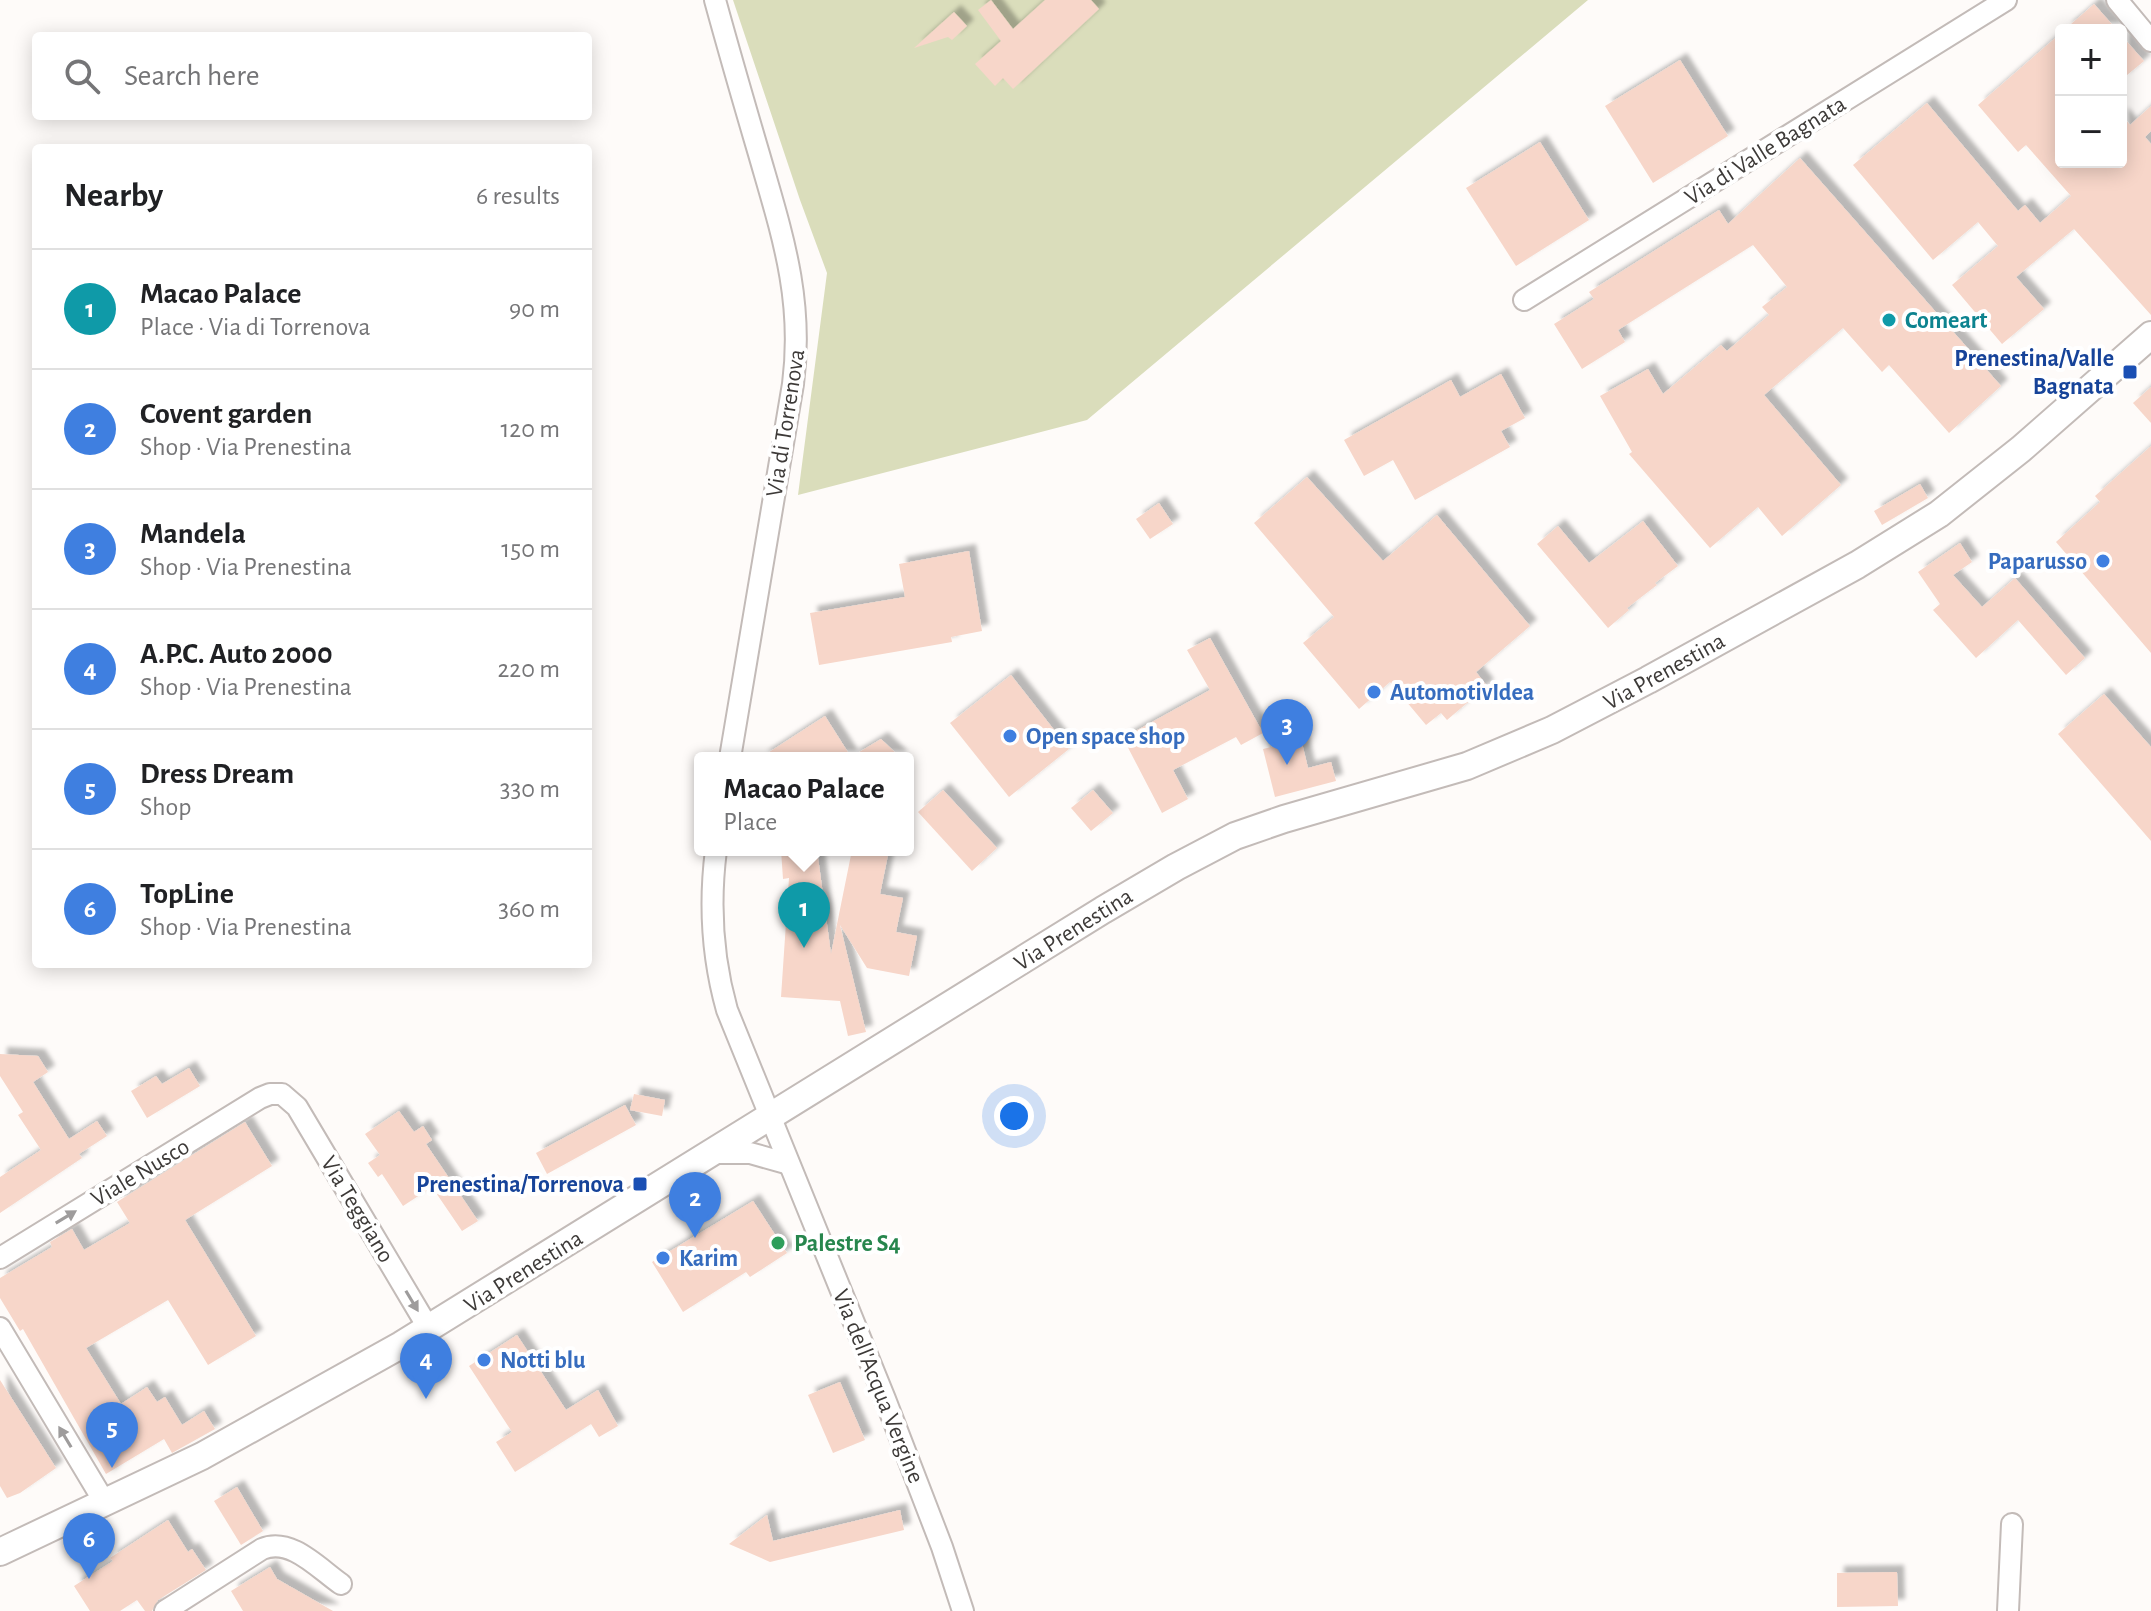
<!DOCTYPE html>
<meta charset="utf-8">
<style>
:root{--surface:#fff;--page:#f6f6f6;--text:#202124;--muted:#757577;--line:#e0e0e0;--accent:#9057ce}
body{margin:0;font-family:"Alegreya Sans",sans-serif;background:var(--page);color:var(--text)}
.controls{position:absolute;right:24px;top:24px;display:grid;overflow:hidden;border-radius:8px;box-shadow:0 4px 20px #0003}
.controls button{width:72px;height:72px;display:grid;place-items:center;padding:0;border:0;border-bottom:2px solid var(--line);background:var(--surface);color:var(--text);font:40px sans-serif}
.you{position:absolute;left:1014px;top:1116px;width:28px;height:28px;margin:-20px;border:6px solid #fff;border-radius:50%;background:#1a73e8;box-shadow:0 0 0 12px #1a73e833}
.badge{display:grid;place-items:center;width:52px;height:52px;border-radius:50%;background:var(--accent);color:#fff;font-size:26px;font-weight:700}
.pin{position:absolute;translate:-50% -66px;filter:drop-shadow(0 2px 4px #0008)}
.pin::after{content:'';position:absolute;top:42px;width:28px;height:24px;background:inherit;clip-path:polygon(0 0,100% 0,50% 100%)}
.popup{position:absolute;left:694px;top:752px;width:220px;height:104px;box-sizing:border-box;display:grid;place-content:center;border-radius:8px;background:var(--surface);filter:drop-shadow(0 2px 6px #0005);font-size:26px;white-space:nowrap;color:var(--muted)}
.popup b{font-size:30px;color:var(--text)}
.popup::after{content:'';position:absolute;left:50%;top:100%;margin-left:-16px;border:16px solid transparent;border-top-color:var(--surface)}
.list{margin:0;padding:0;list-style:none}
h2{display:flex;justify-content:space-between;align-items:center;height:104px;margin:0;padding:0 32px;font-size:34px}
h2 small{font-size:26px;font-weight:400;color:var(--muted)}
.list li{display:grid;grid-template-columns:52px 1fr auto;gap:24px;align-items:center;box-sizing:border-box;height:120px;padding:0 32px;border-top:2px solid var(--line)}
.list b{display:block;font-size:30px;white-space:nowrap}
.list p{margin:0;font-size:26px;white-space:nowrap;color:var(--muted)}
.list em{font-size:26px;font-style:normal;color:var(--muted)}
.icon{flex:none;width:44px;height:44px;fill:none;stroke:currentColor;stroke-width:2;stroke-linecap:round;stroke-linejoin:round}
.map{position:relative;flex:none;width:2151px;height:1611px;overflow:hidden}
.search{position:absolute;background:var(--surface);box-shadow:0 4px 20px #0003;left:32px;top:32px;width:560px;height:88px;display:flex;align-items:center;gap:20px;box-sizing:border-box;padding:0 28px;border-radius:8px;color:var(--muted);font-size:30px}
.panel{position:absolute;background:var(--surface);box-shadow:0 4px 20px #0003;left:32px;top:144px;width:560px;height:824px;border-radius:8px}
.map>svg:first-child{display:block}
</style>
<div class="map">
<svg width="2151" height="1611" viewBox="0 0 2151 1611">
<defs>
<filter id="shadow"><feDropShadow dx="7" dy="-7" stdDeviation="2" flood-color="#0004"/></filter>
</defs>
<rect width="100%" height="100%" fill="#fefbf9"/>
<polygon fill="#daddbb" points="733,0 1588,0 1087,420 798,495 827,273 800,200"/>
<g fill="#f7d6c9" filter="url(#shadow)">
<polygon points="991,0 1013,29 1045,0 1091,0 1099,9 1013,89 1003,78 995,86 975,64 1001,41 978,10"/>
<polygon points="2094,4 2117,30 2064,30 2085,12"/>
<polygon points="954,12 967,26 952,40 948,37 914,48"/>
<polygon points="2061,33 2061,162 2121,162 2121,114 2130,125 2151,106 2151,131 2145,137 2151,144 2151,315 2074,229 2016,277 2044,309 2002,344 1952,285 1998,246 1978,222 1933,260 1853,165 1927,103 2018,211 2025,205 2040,223 2071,196 2026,145 2018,152 1978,105"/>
<polygon points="2121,35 2144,61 2121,80"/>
<polygon points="1680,60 1728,136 1653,183 1605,106"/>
<polygon points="1540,142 1589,220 1516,266 1466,188"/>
<polygon points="1800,158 2001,386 1949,433 1889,365 1882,372 1843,328 1764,395 1841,485 1782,536 1758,507 1710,548 1629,454 1632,452 1600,396 1648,369 1663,394 1721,345 1727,351 1769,315 1762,307 1787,287 1753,245 1618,330 1625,342 1582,369 1554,324 1594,299 1589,292 1719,210 1728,224"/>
<polygon points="1501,374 1525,418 1501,431 1510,447 1415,500 1393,460 1364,476 1344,440 1451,380 1460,397"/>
<polygon points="2151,387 2151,423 2133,403"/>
<polygon points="2151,446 2151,653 2056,542 2100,502 2095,496"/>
<polygon points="1307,477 1383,561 1437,515 1530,626 1476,672 1487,686 1447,720 1441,713 1426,725 1390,682 1359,709 1303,643 1334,617 1254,523"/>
<polygon points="1920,484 1928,498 1882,525 1874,511"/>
<polygon points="1159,503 1173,524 1150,539 1136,519"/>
<polygon points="1643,521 1678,566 1655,583 1657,585 1627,608 1629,610 1608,628 1537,544 1558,526 1589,563"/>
<polygon points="1960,543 1972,562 1953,575 1982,607 2015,578 2085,658 2066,675 2018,620 1976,658 1933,610 1940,604 1918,572"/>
<polygon points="969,551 982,631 951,637 952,642 819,665 810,613 905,597 899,564"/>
<polygon points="1210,638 1263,733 1241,745 1236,737 1173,770 1188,799 1162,813 1123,738 1210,690 1187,650"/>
<polygon points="1011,675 1069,749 1009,797 950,723"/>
<polygon points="2104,694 2151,747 2151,841 2058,734"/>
<polygon points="825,716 851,757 881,739 901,758 760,758"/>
<polygon points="1301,739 1308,768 1331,762 1336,781 1275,797 1263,749"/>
<polygon points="943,790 997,848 972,871 918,812"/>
<polygon points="1093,790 1113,813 1091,831 1071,808"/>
<polygon points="781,850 817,850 831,954 852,850 889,850 880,894 903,898 896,932 917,936 909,976 867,968 840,925 866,1032 848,1036 840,1001 781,997 789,878 783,879"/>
<polygon points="0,1054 38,1056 48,1072 33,1082 69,1139 97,1121 107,1136 79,1154 82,1158 0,1213 0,1177 41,1150 18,1115 23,1112 0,1076"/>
<polygon points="189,1068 200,1086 147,1118 131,1091 156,1076 162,1084"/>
<polygon points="634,1094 665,1100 662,1116 630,1110"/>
<polygon points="625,1105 636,1125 547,1174 536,1153"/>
<polygon points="399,1111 414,1132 423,1126 432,1140 426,1144 478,1221 462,1231 432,1187 403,1206 382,1174 378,1177 368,1163 380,1155 365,1134"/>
<polygon points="245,1122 272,1166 185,1220 256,1336 208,1365 168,1300 86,1348 121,1404 147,1387 157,1402 165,1397 182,1425 204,1411 215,1429 172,1453 164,1439 106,1474 23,1329 20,1331 0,1298 0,1278 52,1247 50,1242 72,1229 84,1250 130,1223 117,1202"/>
<polygon points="753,1201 787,1253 750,1277 746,1272 683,1312 652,1262"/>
<polygon points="517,1335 566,1410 598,1390 618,1426 599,1437 591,1424 515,1472 496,1442 512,1432 469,1366"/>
<polygon points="0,1380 56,1468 20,1493 7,1498 0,1486"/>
<polygon points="840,1382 865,1440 833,1453 808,1395"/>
<polygon points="237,1487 263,1531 241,1545 214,1501"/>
<polygon points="900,1510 904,1530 770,1562 729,1544 767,1515 773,1541"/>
<polygon points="168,1520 188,1552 192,1549 206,1570 158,1600 152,1611 145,1611 137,1600 120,1611 90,1611 74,1586 113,1561 110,1558"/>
<polygon points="270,1567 277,1579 333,1611 243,1611 231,1591"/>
<polygon points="1897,1572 1898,1606 1837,1607 1837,1573"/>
</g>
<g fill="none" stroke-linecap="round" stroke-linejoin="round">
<g stroke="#c3bbb8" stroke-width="24">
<g id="minor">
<path d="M715,0c14,51 29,103 44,154 23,80 45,145 34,230l-63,374"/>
<polyline points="2117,0 2151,41"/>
<polyline points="1524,300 2006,0"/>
<path d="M716,850c-7,55 -4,107 11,160l158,389 57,148 21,64"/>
<polyline points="712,1153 750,1153 789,1164"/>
<polyline points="0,1258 260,1098 270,1094 282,1094 297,1107 429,1329"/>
<polyline points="0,1328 105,1503"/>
<path d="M165,1611l97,-62c29,-12 56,19 79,35"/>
<polyline points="2008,1611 2012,1524"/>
</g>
</g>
<g stroke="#c3bbb8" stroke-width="30">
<polyline id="major" points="0,1552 202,1456 401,1345 1103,910 1176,867 1235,836 1284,819 1467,766 1552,730 1648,680 1857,565 1939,514 2021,449 2151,335"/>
</g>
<use href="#minor" stroke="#fff" stroke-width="20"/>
<use href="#major" stroke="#fff" stroke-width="26"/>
</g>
<defs><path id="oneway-solid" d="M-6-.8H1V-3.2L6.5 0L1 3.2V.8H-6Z" transform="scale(2)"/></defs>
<g fill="#9e9c9c">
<use href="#oneway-solid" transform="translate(66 1217) rotate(-31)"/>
<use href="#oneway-solid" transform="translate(412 1301) rotate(59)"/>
<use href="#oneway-solid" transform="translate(65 1437) rotate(-121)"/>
</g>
<circle fill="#0f9aa8" stroke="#fff" stroke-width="3" cx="1889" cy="320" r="8"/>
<g fill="#1a4fb4" stroke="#fff" stroke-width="3">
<rect x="2122" y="364" width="16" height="16" rx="4"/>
<rect x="632" y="1176" width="16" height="16" rx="4"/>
</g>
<g fill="#3f7fe0" stroke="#fff" stroke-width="3">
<circle cx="2103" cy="561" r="8"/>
<circle cx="1374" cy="692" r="8"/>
<circle cx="1010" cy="736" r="8"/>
<circle cx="663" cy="1258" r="8"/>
<circle cx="484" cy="1360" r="8"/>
</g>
<circle fill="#2e9e5b" stroke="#fff" stroke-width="3" cx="778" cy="1243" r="8"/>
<g text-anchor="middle" stroke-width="8" stroke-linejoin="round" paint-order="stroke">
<g font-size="24" fill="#3d3a38" stroke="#fff">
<text transform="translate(1765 150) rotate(-32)" y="8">Via di Valle Bagnata</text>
<text transform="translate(785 423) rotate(-81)" y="8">Via di Torrenova</text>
<text transform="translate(1664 671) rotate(-29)" y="8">Via Prenestina</text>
<text transform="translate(1073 929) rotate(-32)" y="8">Via Prenestina</text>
<text transform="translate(140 1172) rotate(-31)" y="8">Viale Nusco</text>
<text transform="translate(358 1209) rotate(59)" y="8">Via Teggiano</text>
<text transform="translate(523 1271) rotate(-32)" y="8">Via Prenestina</text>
<text transform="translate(879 1386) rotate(68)" y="8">Via dell'Acqua Vergine</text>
</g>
<g font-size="24" font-weight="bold" fill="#0d838f" stroke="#fff" text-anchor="start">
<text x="1905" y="328">Comeart</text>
</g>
<g font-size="24" font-weight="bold" fill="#164399" stroke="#fff" text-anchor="end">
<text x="2114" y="366">Prenestina/Valle<tspan x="2114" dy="28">Bagnata</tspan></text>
<text x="624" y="1192">Prenestina/Torrenova</text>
</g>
<g font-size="24" font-weight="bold" fill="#366cbe" stroke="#fff" text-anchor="start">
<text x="2087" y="569" text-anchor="end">Paparusso</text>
<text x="1390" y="700">AutomotivIdea</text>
<text x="1026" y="744">Open space shop</text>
<text x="679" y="1266">Karim</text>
<text x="500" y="1368">Notti blu</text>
</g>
<g font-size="24" font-weight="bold" fill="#27864d" stroke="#fff" text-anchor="start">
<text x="794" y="1251">Palestre S4</text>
</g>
</g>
</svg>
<div class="controls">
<button>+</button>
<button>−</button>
</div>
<div class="you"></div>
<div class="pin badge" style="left:804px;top:948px;background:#0f9aa8">1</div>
<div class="popup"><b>Macao Palace</b>Place</div>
<div class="pin badge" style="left:695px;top:1238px;background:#3f7fe0">2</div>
<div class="pin badge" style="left:1287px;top:765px;background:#3f7fe0">3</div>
<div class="pin badge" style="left:426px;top:1399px;background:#3f7fe0">4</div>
<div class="pin badge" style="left:112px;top:1468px;background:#3f7fe0">5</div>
<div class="pin badge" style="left:89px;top:1579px;background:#3f7fe0">6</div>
<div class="search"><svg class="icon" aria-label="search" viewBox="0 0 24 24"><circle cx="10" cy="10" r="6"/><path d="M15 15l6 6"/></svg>Search here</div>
<section class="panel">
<h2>Nearby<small>6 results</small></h2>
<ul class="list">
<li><span class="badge" style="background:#0f9aa8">1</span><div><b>Macao Palace</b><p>Place · Via di Torrenova</p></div><em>90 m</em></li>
<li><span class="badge" style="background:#3f7fe0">2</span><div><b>Covent garden</b><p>Shop · Via Prenestina</p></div><em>120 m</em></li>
<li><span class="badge" style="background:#3f7fe0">3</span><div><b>Mandela</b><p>Shop · Via Prenestina</p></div><em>150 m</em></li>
<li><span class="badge" style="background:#3f7fe0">4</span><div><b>A.P.C. Auto 2000</b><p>Shop · Via Prenestina</p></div><em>220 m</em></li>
<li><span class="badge" style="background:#3f7fe0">5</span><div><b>Dress Dream</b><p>Shop</p></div><em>330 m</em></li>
<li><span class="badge" style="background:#3f7fe0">6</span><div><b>TopLine</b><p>Shop · Via Prenestina</p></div><em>360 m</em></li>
</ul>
</section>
</div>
